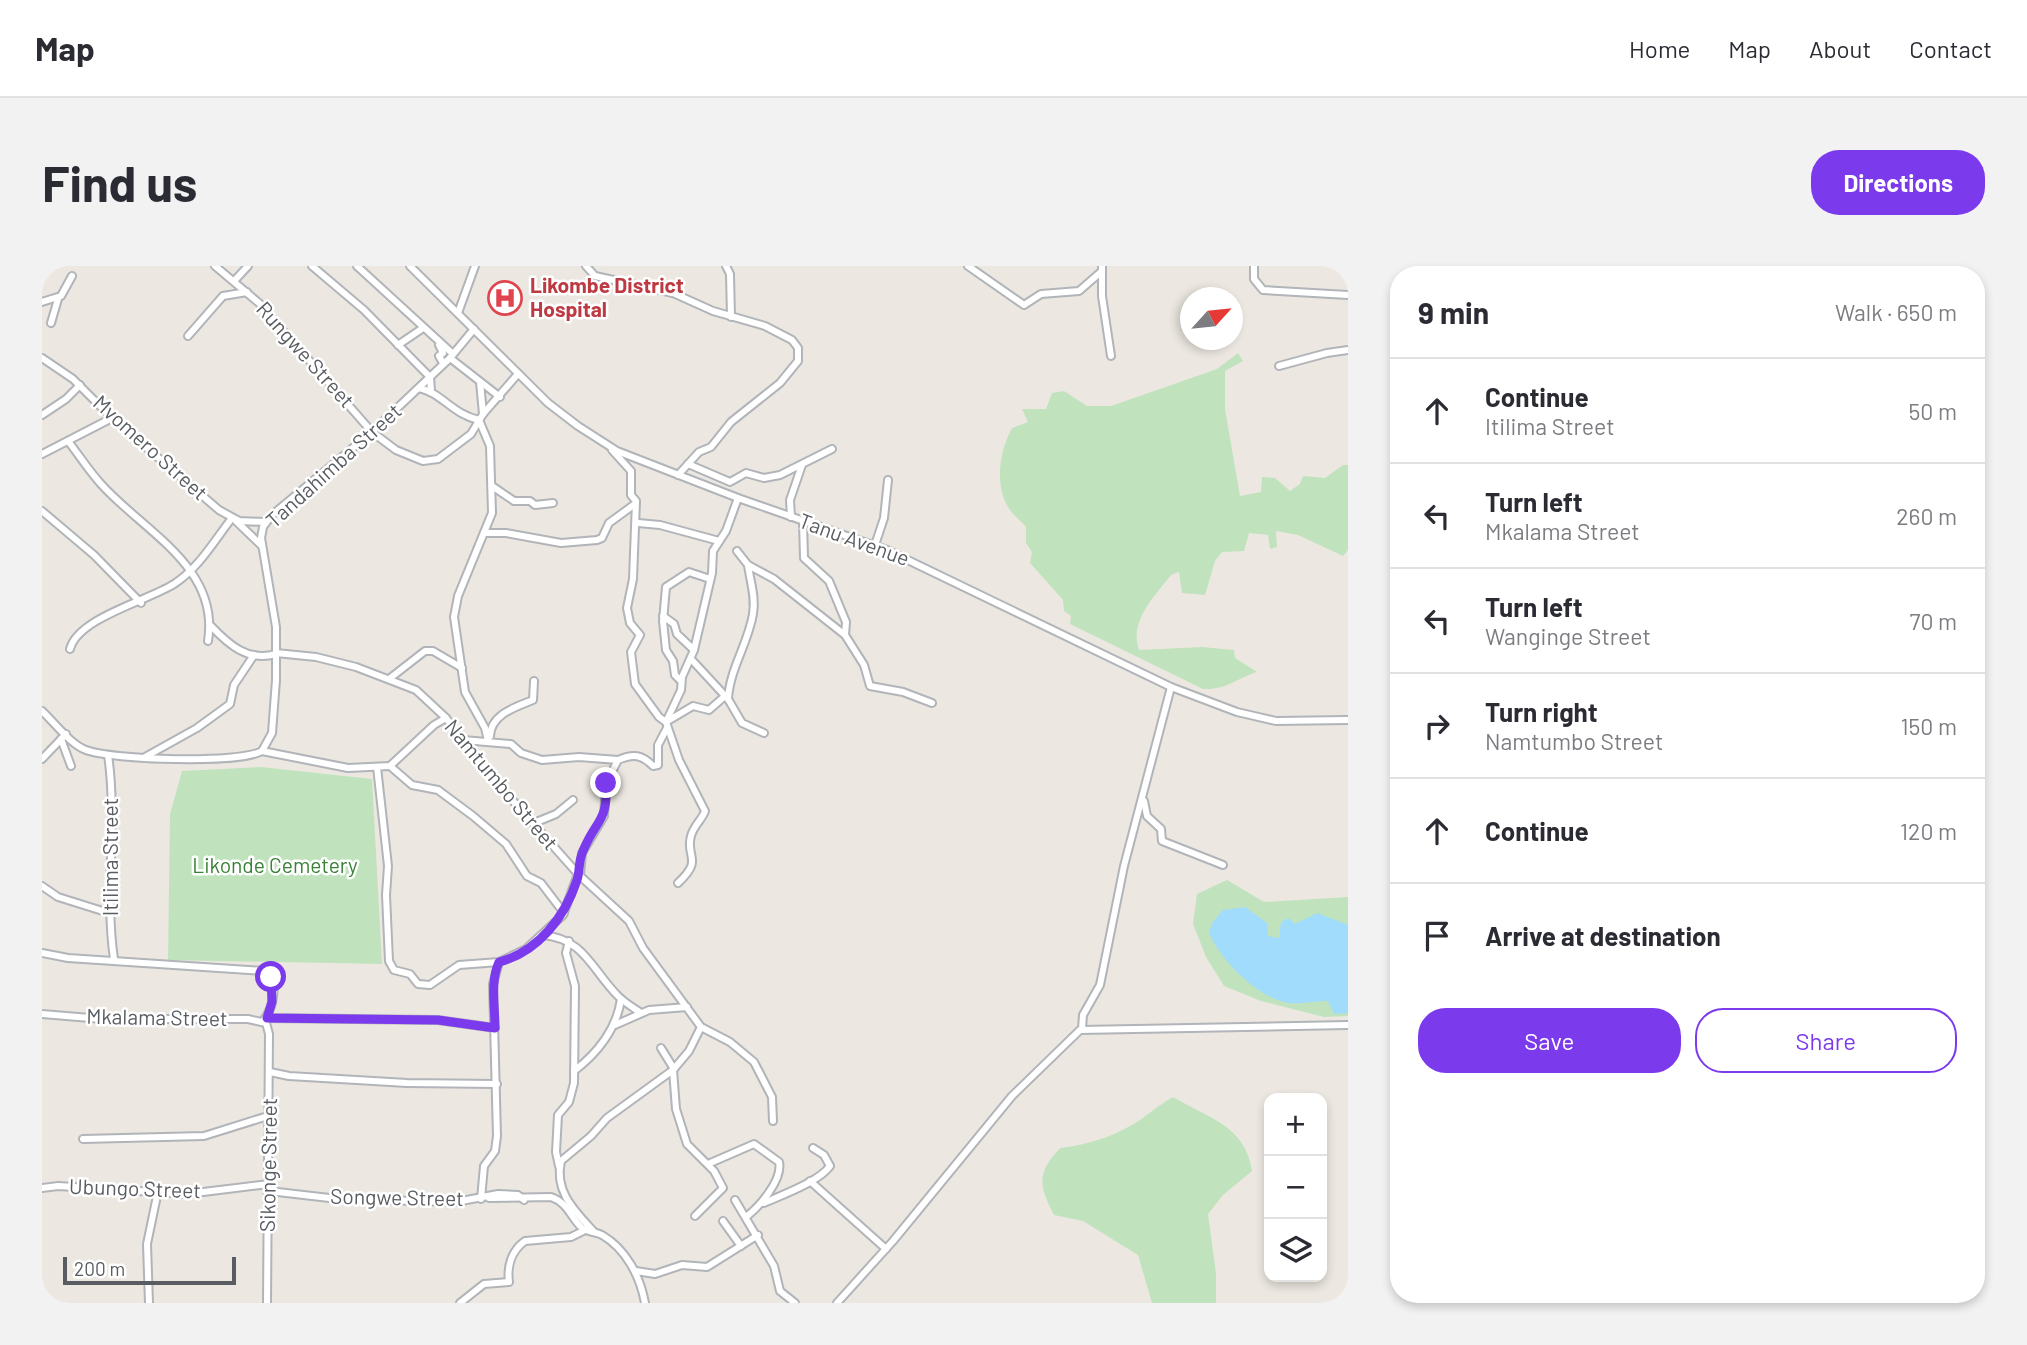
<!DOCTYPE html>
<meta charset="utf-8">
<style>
:root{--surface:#fff;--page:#f2f2f3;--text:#2b2b33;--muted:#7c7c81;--line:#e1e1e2;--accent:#7c3aed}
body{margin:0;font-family:Barlow,sans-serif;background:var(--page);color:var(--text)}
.controls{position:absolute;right:21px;bottom:21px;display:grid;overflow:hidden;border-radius:14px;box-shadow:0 4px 10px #0003}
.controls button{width:63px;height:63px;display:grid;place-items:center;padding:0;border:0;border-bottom:2px solid var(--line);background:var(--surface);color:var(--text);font:35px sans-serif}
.compass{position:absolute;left:1138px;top:21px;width:63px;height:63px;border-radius:50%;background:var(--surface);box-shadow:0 4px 10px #0003;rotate:63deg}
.scale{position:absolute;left:21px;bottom:18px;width:173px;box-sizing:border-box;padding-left:7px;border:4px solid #595d61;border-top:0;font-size:19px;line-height:24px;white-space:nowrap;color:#595d61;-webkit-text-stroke:5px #fff;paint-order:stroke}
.stop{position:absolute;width:21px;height:21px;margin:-16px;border:5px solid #7c3aed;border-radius:50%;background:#fff}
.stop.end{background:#7c3aed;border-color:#fff;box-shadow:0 2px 7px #0008}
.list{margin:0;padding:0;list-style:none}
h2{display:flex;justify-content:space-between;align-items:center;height:91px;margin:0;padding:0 28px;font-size:30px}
h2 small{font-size:23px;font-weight:400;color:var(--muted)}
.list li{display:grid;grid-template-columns:46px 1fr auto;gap:21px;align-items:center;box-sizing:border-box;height:105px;padding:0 28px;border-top:2px solid var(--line)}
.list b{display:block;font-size:26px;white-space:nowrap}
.list p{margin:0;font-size:23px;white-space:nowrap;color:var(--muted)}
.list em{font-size:23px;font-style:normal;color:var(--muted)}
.actions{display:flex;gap:14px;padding:21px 28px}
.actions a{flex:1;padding:16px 0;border:2px solid var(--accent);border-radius:28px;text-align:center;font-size:24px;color:var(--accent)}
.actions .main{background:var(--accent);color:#fff}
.icon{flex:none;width:38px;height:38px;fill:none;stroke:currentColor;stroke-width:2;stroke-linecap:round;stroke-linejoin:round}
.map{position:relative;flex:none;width:1306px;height:1037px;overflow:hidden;border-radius:28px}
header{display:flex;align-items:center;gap:42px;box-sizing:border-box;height:98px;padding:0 35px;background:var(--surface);border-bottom:2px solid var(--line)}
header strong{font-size:33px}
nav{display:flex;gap:38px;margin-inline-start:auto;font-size:24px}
.intro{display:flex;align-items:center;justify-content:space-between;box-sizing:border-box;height:168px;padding:0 42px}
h1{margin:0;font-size:49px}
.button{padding:18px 32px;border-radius:28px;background:var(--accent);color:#fff;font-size:24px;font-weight:700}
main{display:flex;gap:42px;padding:0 42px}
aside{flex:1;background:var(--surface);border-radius:28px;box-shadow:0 4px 10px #0003}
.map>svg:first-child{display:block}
</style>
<header>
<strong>Map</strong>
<nav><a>Home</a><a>Map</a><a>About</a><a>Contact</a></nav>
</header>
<div class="intro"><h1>Find us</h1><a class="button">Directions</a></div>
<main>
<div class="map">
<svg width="1306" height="1037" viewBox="0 0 1306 1037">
<rect width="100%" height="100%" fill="#ece8e1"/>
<g fill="#c0e3bd">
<path d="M1196,87l5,8 -18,10v38l15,87 21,-4 1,-15 13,1 15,13 10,-7 3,-8 22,2 18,-13h5v85l-5,6 -45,-21 -22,-4 1,16 -7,2 -2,-14 -19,-2 -5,18 -22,1 -7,9 -10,34 -23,-2 -3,-21 -8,3c-17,22 -42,46 -32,75l63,-3 32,3 1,8 22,14c-22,7 -30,18 -54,17l-133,-65 1,-8 -7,-5 -1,-11 -33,-37 2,-11 -6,-9v-16c-5,-6 -14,-13 -18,-20 -14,-24 -8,-57 4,-79l16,-6 -6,-13h24l6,-16 12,-2 23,15h24l106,-37z"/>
<polygon points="219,501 330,513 340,698 126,694 128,548 140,505"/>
<polygon points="1185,614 1222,636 1306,631 1306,750 1282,751 1219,735 1182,720 1164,691 1151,658 1155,628"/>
<path d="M1131,831c35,21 72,28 79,74l-29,24 -15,19 8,59v30h-64l-14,-48 -55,-34 -29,-6c-15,-30 -18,-41 6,-67 26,-3 49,-10 72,-23 14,-8 26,-20 41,-28z"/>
</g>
<path fill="#a1dcfc" d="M1203,641l22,16 1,13 11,2 2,-16 8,-4 6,6 22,-11 31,12v88l-14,1 -6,-13c-13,-1 -31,5 -44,1 -30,-8 -63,-42 -75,-69l3,-10 11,-13z"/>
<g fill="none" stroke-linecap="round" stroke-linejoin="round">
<g stroke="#b1b4b8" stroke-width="10">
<g id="minor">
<polyline points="173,0 217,37 330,166 354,184 381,195 396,193 429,168 441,148 475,109"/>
<polyline points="270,0 322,44 384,107 388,111 389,125"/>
<polyline points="315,0 411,88"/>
<polyline points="368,0 506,137 536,160 575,185 696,232 845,284 1129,421 1195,446 1234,455 1306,454"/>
<polyline points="544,0 553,10 631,27 671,45 723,60 750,74 756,82 756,95 738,117 689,156 669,181 657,186 636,209"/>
<polyline points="684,0 688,8 689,51"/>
<polyline points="926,0 982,39 999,28 1037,25 1060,5"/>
<polyline points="1060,0 1060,30 1069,90"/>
<polyline points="1212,0 1212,13 1221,24 1306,29"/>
<polyline points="193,14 206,0"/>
<polyline points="0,36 19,30 30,10"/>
<polyline points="416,47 433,0"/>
<polyline points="9,57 16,33"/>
<polyline points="146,70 181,30 205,26"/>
<polyline points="356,79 381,62"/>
<polyline points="397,79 401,87 397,90 401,97"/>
<polyline points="0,92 31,113 70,152 177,244 197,255 223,256"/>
<polyline points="408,92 458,131"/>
<polyline points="1237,100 1285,87 1306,84"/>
<polyline points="438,116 441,148"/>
<path d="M377,122c23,5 33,26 60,32l11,26 2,67 -34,83 -4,21 11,75 20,36 3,13"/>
<polyline points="0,149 24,133 38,119"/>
<path d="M26,175c11,14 21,30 33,43 42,47 119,83 107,157"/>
<polyline points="570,184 589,205 589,229 594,235 591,313 585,342 588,357 598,369 589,386 593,418 617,451 624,456 651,440 667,444 683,430"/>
<polyline points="0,188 70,152"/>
<polyline points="646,198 688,216 704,207 722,212 738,209 790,183"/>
<polyline points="450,220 472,235 488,235 493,239 511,237"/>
<polyline points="0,245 52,289 99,337"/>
<polyline points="749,251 748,234 760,199"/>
<polyline points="194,255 220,280"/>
<polyline points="761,255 762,292 787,315 804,356 803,369"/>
<polyline points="596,257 618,259 677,275"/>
<polyline points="442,267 464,267 519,277 555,274 560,272 567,257 593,238"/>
<polyline points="833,279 842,252 846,214"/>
<polyline points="695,285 706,299 732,313 803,369 822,399 828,420 861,426 890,437"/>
<polyline points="621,350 632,358 635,368 652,384"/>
<path d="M169,360c18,19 37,36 65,28"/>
<path d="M28,383c8,-31 77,-48 104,-65 25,-16 40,-43 58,-66"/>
<polyline points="234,387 274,391 314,401 374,424 404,452 449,510 536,608 521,649 484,683 457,696 417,699 388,719 376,718 368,708 352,704 347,695 344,629 346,600 335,501"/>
<polyline points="649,393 686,433 700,457 722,467"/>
<polyline points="347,413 383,385 391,385 420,402"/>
<polyline points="639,415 633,409 631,395 624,384 621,355 624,321 647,306 668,313"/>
<path d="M686,433c2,-31 20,-55 25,-85 3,-17 -3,-33 -5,-49"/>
<path d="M0,445c13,12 28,33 44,39 27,10 153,14 176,1l10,-18 4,-53v-53l-15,-89 2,-11 9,-12 100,-83 78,-74 24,-29"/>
<path d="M448,470c1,-22 26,-29 43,-36l1,-19"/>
<polyline points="19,473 29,500"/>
<polyline points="421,474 469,478 479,487 500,494 537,491 576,494"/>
<polyline points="220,485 306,502 348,500 392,459 404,452"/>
<path d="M66,489c10,68 -4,136 6,204"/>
<polyline points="103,491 155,462 188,438 192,419 212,389"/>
<polyline points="0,493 24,468"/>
<polyline points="348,500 370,519 396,524 431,550 464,578 485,610 499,617 522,647"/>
<polyline points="1102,535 1105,550 1119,563 1120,575 1181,599"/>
<polyline points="492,557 514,548 531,534"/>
<polyline points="537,609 587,655 601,682 659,761 688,776 712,796 730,831 731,855"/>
<path d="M538,609l2,-22 22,-37 2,-33 12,-23c16,-7 24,-5 35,6l5,-1v-20l9,-17"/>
<path d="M636,617c26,-24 7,-26 13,-47 3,-11 11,-16 14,-25l-26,-51 -13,-38 15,-32 1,-13 12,-27 18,-77 1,-22 13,-20 12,-33"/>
<polyline points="0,620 16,631 67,647"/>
<path d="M500,669c42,3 50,35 76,61 7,7 16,12 23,17"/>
<path d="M0,687l26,5 196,13c16,9 9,38 -1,50"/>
<polyline points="0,748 60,753 206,753 224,757 227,768 225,1037"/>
<polyline points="225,752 396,754 453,762"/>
<polyline points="573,759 607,744 645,741"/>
<polyline points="1040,763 1041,749 1058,719 1082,600 1129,421"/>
<polyline points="619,782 632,803"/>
<polyline points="631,804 634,843 645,878 672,905 681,922 653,950"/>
<path d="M532,805c24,-18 43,-43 47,-72"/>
<polyline points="228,806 247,810 365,817 455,818"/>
<polyline points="41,873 162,870 229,849"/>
<path d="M666,898l46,-20 25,18c4,18 -20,45 -33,55"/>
<polyline points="517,900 514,886 516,849 527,836 532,817 533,720 524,687 527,675"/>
<polyline points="768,915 844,983"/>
<polyline points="0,922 16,920 145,928 227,918"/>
<polyline points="227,925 296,933 414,936 456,928 476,929 482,934"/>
<path d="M447,932l62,-1c17,6 19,19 30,30 6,6 14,4 21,8 24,14 38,41 43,68"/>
<polyline points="439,933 442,900 453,885 455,870 451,718 457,696"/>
<polyline points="693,934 732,1000 738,1025 753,1037"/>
<path d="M722,937c18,-8 56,-22 66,-37l-6,-11 -11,-7"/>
<polyline points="681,955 699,980"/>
<path d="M552,966c-19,-21 -40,-40 -33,-71l30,-25 16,-18 66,-48 16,-19 12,-24"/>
<polyline points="594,1005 613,1008 640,999 665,1001 716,969"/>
<polyline points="107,1037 105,978 116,925"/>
<path d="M418,1037l24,-19 25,-2c-2,-15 2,-31 16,-41l46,-4 14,-7"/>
<polyline points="795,1037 851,975 970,830 1038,764 1306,759"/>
</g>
</g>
<use href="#minor" stroke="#fff" stroke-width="6"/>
</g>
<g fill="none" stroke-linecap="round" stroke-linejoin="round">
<path stroke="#7c3aed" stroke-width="9" d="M229,711l1,25 -5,16 171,2 57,8c0,-22 -5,-46 4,-66 39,-10 66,-45 78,-82 3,-8 1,-18 6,-29 13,-32 25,-28 23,-68"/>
</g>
<defs>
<g id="hospital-ring" transform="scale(1.75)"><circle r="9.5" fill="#fff" stroke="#e0444e" stroke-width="1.5"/><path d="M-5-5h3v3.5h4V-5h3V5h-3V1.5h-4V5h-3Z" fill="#e0444e"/></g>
</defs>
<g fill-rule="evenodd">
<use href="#hospital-ring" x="463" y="32"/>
</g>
<g text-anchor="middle" stroke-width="5" stroke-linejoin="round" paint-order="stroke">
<g font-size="21" font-weight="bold" fill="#be3a42" stroke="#fff" text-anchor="start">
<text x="488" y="27">Likombe District<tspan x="488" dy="24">Hospital</tspan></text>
</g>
<g font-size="21" fill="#595d61" stroke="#fff">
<text transform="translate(263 89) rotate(48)" y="7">Rungwe Street</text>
<text transform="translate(108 182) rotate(42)" y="7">Mvomero Street</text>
<text transform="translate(292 200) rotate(-42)" y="7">Tandahimba Street</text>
<text transform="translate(812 274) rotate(20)" y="7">Tanu Avenue</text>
<text transform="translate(459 519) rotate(50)" y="7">Namtumbo Street</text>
<text transform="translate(69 591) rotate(-90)" y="7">Itilima Street</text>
<text transform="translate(115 752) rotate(1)" y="7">Mkalama Street</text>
<text transform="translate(227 899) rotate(-89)" y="7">Sikonge Street</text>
<text transform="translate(93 923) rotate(2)" y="7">Ubungo Street</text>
<text transform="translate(355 932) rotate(1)" y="7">Songwe Street</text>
</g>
<g font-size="21" fill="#3a8237" stroke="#fff">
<text x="233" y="607">Likonde Cemetery</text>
</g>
</g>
</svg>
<div class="controls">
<button>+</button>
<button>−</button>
<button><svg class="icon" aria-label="layers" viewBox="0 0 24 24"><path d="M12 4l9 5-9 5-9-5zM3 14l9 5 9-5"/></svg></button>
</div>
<svg class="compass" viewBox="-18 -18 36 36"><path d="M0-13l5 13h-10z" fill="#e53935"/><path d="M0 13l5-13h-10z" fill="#7c7c81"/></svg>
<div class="scale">200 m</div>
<div class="stop" style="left:229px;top:711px"></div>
<div class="stop end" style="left:564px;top:517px"></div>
</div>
<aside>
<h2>9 min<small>Walk · 650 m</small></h2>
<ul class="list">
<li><svg class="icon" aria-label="ahead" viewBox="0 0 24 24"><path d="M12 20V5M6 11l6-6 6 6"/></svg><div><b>Continue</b><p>Itilima Street</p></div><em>50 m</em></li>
<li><svg class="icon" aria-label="left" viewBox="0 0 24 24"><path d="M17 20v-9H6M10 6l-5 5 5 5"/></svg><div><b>Turn left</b><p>Mkalama Street</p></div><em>260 m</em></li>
<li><svg class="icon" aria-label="left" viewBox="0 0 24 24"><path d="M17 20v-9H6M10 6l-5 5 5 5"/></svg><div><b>Turn left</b><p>Wanginge Street</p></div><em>70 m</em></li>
<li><svg class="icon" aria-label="right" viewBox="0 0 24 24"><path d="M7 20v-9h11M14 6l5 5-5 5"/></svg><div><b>Turn right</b><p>Namtumbo Street</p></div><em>150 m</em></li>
<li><svg class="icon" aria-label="ahead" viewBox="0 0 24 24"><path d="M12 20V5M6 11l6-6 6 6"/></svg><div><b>Continue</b></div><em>120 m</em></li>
<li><svg class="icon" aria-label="arrive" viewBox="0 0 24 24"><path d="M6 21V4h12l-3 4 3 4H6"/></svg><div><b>Arrive at destination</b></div></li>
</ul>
<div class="actions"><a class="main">Save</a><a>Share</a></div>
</aside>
</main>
